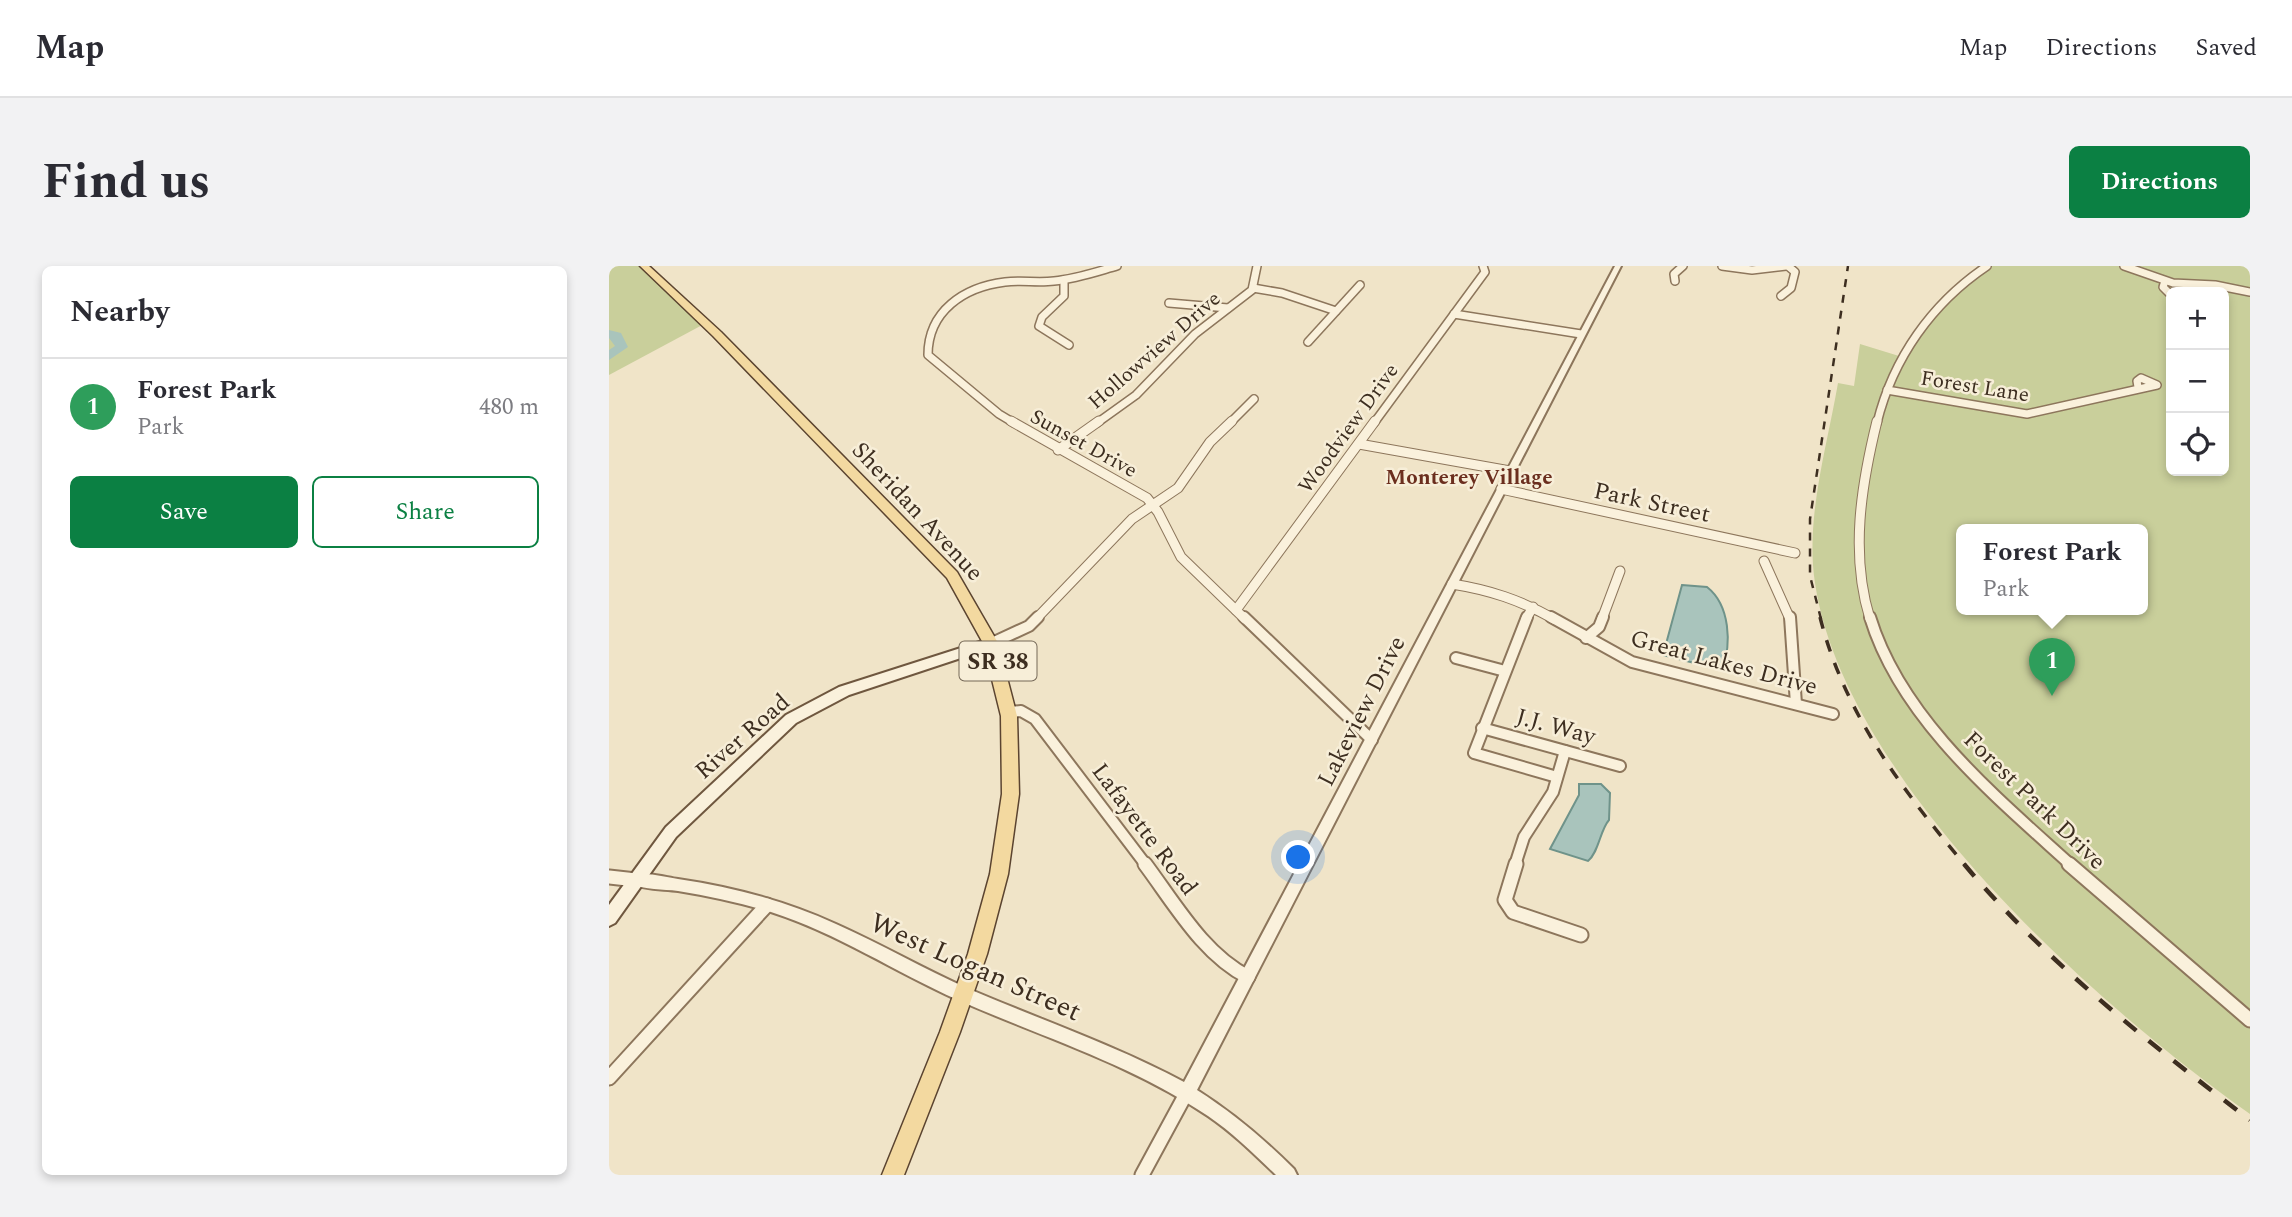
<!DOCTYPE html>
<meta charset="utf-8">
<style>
:root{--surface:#fff;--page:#f2f2f3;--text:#2b2b33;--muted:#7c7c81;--line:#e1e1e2;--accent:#0b8043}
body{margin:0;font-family:Spectral,serif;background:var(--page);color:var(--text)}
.controls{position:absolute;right:21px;top:21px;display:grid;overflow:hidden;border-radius:10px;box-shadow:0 4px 10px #0003}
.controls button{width:63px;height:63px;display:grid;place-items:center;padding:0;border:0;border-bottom:2px solid var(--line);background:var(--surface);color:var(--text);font:35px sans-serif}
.you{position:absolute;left:690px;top:592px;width:24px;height:24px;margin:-18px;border:5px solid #fff;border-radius:50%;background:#1a73e8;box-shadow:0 0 0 10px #1a73e833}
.badge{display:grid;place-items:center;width:46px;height:46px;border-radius:50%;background:var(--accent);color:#fff;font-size:23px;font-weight:700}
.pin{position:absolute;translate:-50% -58px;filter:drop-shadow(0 2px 4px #0008)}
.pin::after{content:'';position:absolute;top:37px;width:24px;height:21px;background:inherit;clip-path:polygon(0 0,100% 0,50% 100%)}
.popup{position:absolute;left:1347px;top:258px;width:192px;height:91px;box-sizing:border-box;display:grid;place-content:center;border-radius:10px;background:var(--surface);filter:drop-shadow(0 2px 5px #0005);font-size:23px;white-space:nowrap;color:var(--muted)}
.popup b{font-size:26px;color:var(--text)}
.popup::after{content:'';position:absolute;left:50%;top:100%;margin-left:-14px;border:14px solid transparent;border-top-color:var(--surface)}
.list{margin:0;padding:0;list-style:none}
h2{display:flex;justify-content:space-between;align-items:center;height:91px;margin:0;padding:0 28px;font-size:30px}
h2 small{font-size:23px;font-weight:400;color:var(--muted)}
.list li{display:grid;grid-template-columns:46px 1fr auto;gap:21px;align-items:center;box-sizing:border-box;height:98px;padding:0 28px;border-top:2px solid var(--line)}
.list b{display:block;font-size:26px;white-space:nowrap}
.list p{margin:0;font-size:23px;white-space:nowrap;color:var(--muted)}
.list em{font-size:23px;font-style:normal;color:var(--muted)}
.actions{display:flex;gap:14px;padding:21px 28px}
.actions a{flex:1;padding:16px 0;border:2px solid var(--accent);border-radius:10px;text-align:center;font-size:24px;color:var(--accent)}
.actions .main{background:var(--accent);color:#fff}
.icon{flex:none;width:38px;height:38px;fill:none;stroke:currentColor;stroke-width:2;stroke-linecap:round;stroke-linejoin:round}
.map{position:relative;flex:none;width:1641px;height:909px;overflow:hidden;border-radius:10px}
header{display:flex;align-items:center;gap:42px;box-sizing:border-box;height:98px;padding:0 35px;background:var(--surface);border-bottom:2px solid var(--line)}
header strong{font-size:33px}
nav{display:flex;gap:38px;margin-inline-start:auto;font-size:24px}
.intro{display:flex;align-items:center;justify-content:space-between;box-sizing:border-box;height:168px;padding:0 42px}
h1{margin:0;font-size:49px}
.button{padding:18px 32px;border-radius:10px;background:var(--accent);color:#fff;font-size:24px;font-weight:700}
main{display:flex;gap:42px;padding:0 42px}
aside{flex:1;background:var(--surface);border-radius:10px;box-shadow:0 4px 10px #0003}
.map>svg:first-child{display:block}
</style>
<header>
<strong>Map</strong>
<nav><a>Map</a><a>Directions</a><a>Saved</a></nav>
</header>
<div class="intro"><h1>Find us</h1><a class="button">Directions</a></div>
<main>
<aside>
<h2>Nearby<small></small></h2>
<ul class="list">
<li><span class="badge" style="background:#2e9e5b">1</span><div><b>Forest Park</b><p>Park</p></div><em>480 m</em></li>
</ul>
<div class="actions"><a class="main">Save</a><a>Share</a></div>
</aside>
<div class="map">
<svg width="1641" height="909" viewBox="0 0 1641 909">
<rect width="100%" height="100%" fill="#f0e4c8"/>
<g fill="#c9cf9b" fill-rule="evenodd">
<polygon points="0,0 35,0 97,57 0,109"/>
<path d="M1369,0h272v848c-156,-110 -406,-335 -435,-531 -10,-65 12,-136 23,-200l16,3 6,-42 39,12zM1562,26h53v179h-53zM1352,264h182v80h-182z"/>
</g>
<g fill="#a9c4bc" stroke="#6f938a" stroke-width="2">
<path d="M1073,319l25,2c23,18 25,57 15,83l-59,-15z"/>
<path d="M970,518h22l9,9 -1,27c-9,10 -10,32 -21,41l-38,-12 29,-54z"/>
</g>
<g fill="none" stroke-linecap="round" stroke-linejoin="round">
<polygon fill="#a9c4bc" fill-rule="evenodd" points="0,64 12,67 19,81 0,94 0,84 6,80 0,72"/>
<g stroke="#8d765c" stroke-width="10">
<g id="minor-far3">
<polyline points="1113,0 1143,4 1177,0"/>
<polyline points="1515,0 1564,17 1606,19 1641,26"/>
<polyline points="455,14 455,30 433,51 430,60 460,79"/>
<polyline points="1066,15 1065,8 1074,0"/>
<polyline points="1556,15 1554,21 1562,29"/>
<polyline points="644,22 673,27 727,45"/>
<polyline points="1172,30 1182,22 1186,6 1179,0"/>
<polyline points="560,37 619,42"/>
<polyline points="845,48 972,68"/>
<polyline points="699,76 751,19"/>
<polyline points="1278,124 1418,148 1548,119 1532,112 1528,115 1529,121"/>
<path d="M405,157l-15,-9 -71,-59c0,-44 36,-68 77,-73 17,-2 33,1 49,-1 22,-2 42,-9 63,-15"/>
<polyline points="488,157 527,129 586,68 643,24 648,0"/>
<polyline points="621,157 645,133"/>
<polyline points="765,157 876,6 874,0"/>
<path d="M1268,157c16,-65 55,-120 110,-157"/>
</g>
</g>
<g stroke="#8d765c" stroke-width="11">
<g id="minor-far2">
<polyline points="402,155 538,232 549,246 572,291 636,353"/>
<polyline points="750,178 901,205"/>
<polyline points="449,184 490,155"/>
<polyline points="892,223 1186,287"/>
<polyline points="1155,295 1181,353"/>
<path d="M843,318c38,6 68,16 102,35"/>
<polyline points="627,344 766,155"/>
<polyline points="427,353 523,253 569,222 601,176 623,155"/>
<polyline points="917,353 924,341"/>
<polyline points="993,353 1011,305"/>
<path d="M1261,353c-20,-65 -9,-133 7,-198"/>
</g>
</g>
<g stroke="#8d765c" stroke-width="14">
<g id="minor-far1">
<polyline points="635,351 763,474"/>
<polyline points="918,351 865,487 948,511"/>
<polyline points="942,351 1023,396 1224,448"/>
<polyline points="1181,351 1187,438"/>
<path d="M1261,351c31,102 125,179 201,248"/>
<polyline points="977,372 990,361 994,351"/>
<polyline points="383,377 420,360 429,351"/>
<polyline points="847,392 896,405"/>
<polyline points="400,446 412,445 426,453 537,599"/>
<polyline points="873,462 1011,500"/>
<polyline points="906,599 915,571 944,526 956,485"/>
</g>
</g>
<g stroke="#8d765c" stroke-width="17">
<g id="minor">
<path d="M536,598c30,40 58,90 103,113"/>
<polyline points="907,598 896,634 904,646 972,669"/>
<polyline points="1460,598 1641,754"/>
<polyline points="0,611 27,614"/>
<polyline points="0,812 158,639"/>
<polyline points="533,909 578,826"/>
</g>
</g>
<g stroke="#8d765c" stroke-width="4">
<path id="tertiary" d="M1006,0h6l-424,824c36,23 67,49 97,79l3,6h-21c-22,-21 -43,-42 -68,-59 -77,-52 -166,-79 -250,-116 -63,-28 -121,-67 -187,-88 -30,-9 -62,-16 -93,-21 -15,-2 -33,-1 -47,-7l-2,-4 2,-4c13,-5 33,1 47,3 55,8 108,22 158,45 45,20 88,45 133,65 72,31 146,56 215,93z"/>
</g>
<g stroke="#6f573f" stroke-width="4">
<polygon id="secondary" points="383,372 388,374 389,377 388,380 240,429 187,457 67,571 6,657 0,660 0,639 57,561 177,449 230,421"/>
</g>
<g stroke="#5b4430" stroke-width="3">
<polygon id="primary" points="31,0 40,0 112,66 348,306 389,377 408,450 410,528 399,608 378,688 351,766 295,909 273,909 331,766 359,688 381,608 393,528 392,450 374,377 338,312 104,70"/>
</g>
<use href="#minor-far3" stroke="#faf1dc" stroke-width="7"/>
<use href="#minor-far2" stroke="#faf1dc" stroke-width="9"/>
<use href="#minor-far1" stroke="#faf1dc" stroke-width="10"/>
<use href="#minor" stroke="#faf1dc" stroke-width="13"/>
<use href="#tertiary" fill="#faf1dc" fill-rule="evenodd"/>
<use href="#secondary" fill="#faf1dc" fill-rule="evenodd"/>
<use href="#primary" fill="#f3d9a0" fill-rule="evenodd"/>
<polyline stroke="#3d2e20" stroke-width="2.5" stroke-dasharray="8 8" stroke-linecap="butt" points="1212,353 1201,310 1201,253 1239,0"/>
<path stroke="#3d2e20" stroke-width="3.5" stroke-dasharray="12 12" stroke-linecap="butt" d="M1211,351c24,96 83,174 145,248"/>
<path stroke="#3d2e20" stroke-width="4.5" stroke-dasharray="16 16" stroke-linecap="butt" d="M1355,598c82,98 185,179 286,256"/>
</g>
<g text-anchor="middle" stroke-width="5" stroke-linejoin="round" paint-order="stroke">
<g font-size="21" fill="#3d2e20" stroke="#f7eed8">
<text transform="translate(545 84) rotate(-41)" y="7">Hollowview Drive</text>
<text transform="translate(1366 120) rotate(9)" y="7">Forest Lane</text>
<text transform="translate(739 162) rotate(-54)" y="7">Woodview Drive</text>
<text transform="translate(475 177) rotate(29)" y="7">Sunset Drive</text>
</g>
<g font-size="21" font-weight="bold" fill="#6b2e1e" stroke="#f7eed8">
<text x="860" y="218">Monterey Village</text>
</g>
<rect fill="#f7eed8" stroke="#756857" stroke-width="2" x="350.5" y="375.5" width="77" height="39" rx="5"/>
<g font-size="23" font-weight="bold" fill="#3d2e20">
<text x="389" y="403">SR 38</text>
</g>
<g font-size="24" fill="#3d2e20" stroke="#f7eed8">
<text transform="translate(1043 236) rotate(12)" y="8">Park Street</text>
<text transform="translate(309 245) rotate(47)" y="8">Sheridan Avenue</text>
<text transform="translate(1115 396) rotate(15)" y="8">Great Lakes Drive</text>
<text transform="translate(752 445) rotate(-63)" y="8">Lakeview Drive</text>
<text transform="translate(947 460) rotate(15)" y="8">J.J. Way</text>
<text transform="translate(133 470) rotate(-41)" y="8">River Road</text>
<text transform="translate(1426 534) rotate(44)" y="8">Forest Park Drive</text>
<text transform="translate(536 563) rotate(53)" y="8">Lafayette Road</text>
</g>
<g font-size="28" fill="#3d2e20" stroke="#f7eed8">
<text transform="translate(367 700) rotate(24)" y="10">West Logan Street</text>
</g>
</g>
</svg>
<div class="controls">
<button>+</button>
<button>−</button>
<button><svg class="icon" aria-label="locate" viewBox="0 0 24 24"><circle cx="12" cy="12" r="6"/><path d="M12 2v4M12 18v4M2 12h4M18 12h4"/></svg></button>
</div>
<div class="you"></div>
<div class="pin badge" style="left:1443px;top:430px;background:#2e9e5b">1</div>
<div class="popup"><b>Forest Park</b>Park</div>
</div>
</main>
